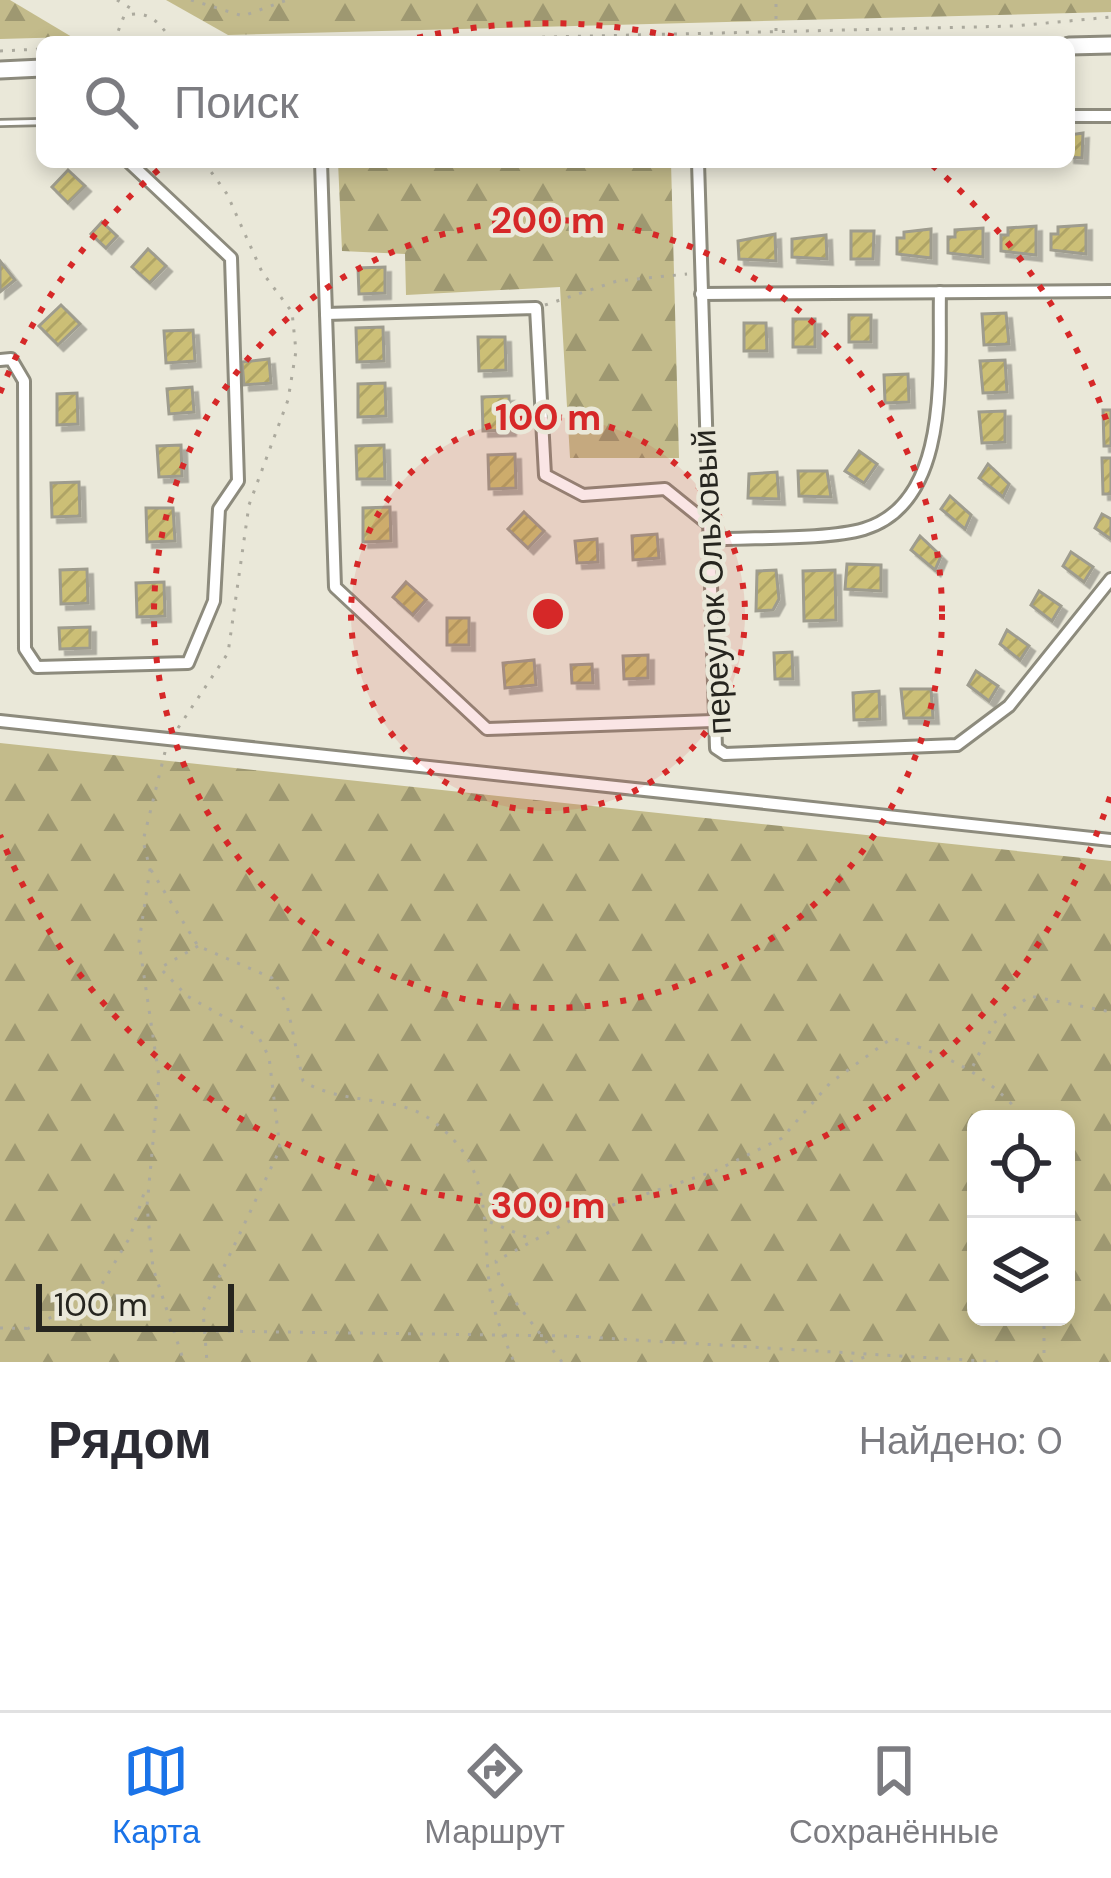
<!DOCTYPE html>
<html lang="ru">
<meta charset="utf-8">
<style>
:root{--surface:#fff;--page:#f7f7f7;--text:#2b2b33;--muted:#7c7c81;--line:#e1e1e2;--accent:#1a73e8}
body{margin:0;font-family:"DM Sans",sans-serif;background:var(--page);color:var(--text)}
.controls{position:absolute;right:36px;bottom:36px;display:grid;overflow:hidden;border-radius:18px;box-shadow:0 6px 18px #0003}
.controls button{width:108px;height:108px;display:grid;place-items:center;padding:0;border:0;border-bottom:3px solid var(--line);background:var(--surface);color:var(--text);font:60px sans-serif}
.scale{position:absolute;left:36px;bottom:30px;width:198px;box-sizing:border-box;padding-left:12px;border:6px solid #26251f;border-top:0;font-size:33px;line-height:42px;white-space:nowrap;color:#26251f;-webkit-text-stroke:9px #eae8d9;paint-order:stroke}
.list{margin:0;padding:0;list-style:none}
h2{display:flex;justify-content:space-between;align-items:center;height:156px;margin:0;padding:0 48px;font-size:51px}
h2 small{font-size:39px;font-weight:400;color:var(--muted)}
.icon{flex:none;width:66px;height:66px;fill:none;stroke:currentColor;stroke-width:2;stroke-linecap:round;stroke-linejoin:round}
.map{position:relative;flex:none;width:1111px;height:1362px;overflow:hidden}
.search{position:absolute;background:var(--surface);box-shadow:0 6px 18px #0003;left:36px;right:36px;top:36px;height:132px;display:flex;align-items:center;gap:30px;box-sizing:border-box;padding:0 42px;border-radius:18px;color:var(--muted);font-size:45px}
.sheet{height:348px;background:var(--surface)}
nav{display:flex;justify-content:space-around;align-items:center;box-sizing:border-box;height:168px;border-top:3px solid var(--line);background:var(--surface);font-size:33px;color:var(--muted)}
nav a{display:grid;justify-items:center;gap:6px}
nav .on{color:var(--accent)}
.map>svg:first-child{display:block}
</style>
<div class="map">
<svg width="1111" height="1362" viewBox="0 0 1111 1362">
<defs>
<pattern id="forest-firs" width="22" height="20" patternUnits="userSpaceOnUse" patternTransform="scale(3)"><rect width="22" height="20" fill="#c3bb8b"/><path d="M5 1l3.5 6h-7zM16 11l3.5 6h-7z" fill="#9e9871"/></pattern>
<pattern id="building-hatch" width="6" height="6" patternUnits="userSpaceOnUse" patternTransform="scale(3)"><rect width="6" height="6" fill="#ccbf76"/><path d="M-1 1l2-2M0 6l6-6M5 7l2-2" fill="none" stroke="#afa466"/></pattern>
<filter id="shadow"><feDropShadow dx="5.5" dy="5.5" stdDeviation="0" flood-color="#0004"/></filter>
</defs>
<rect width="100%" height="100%" fill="#eae8d9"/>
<g fill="url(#forest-firs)" fill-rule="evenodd">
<polygon points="0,0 10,0 72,37 0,39"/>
<polygon points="166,0 1111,0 1111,12 228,35"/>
<polygon points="338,162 671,162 679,458 570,458 560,287 406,295 405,254 342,251"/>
<path d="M0,743l1111,118v501h-1111zM1066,1119v198h-90v-198z"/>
</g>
<g fill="url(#building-hatch)" stroke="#9e9c8e" stroke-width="3" filter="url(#shadow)">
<polygon points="1083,133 1082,158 1069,157 1069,135"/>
<polygon points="68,170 85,186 68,203 52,187"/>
<polygon points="102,222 117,236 106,248 91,234"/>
<polygon points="1086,225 1086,254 1051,250 1051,234 1058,234 1058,227"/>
<polygon points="1036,226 1036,255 1001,251 1001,235 1008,235 1008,228"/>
<polygon points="983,228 983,257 948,253 948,237 955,237 955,230"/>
<polygon points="931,229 931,258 897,254 897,238 904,238 904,232"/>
<polygon points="851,231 874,231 873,259 851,259"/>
<polygon points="775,234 776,261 739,259 738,241"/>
<polygon points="826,235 827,259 792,257 792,239"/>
<polygon points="148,249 166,266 150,283 132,267"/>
<polygon points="0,261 15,280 0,292"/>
<polygon points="385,267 385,293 359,294 358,268"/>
<polygon points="61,305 80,324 58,345 39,326"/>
<polygon points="1006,313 1009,344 984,345 982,314"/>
<rect x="849" y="315" width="22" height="27"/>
<rect x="793" y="319" width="22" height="28"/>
<polygon points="744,323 766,323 767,351 744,351"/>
<polygon points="383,327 384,361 357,362 356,328"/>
<polygon points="193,330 195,361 166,363 164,331"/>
<polygon points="478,337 505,337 506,370 479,371"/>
<polygon points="269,359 271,383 244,385 242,362"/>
<polygon points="1005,360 1007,392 983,393 980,361"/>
<polygon points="908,374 909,402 885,403 884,375"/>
<polygon points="385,383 386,416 358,417 358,384"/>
<polygon points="192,387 194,412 169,414 167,389"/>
<polygon points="77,393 78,424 57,425 57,394"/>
<polygon points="509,396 510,430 483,431 482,397"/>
<polygon points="1103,410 1111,410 1111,446 1104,446"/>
<polygon points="1005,411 1005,442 982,443 979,412"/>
<polygon points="181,445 182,476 159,477 157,446"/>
<polygon points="384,445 385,479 357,479 356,446"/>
<polygon points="859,451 877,464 864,483 845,471"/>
<polygon points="515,454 516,488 489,489 488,455"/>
<polygon points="1102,458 1111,458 1111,494 1103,494"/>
<polygon points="988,464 1009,484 1003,497 979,478"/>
<polygon points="798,471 827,471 831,497 799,496"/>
<polygon points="777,472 779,499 748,498 749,474"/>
<polygon points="79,482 80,516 52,517 51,483"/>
<polygon points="950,496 971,515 965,529 941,509"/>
<polygon points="390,507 391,541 363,542 363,508"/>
<polygon points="146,508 173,508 175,541 147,542"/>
<polygon points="524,512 544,531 528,548 508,529"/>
<polygon points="1102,514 1111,519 1111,539 1095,528"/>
<polygon points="657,534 659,558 633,560 632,536"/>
<polygon points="920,536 941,556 935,570 911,550"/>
<polygon points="597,539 598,562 577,563 575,541"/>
<polygon points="1071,552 1093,567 1084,582 1063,566"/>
<polygon points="847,564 881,565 881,591 845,589"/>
<polygon points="87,569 88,603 61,604 60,570"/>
<polygon points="776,570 779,599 773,610 756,611 757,571"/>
<polygon points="835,570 836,620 804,621 803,571"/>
<polygon points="164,582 165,616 137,617 136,583"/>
<polygon points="406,582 426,600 413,615 393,597"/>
<polygon points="1039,591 1061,606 1052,621 1031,605"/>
<rect x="447" y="618" width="22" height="27"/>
<polygon points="90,627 90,648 60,649 59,628"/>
<polygon points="1007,630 1029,646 1020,660 1000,644"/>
<polygon points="792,652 793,679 775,679 774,653"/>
<polygon points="648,655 648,678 624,679 623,656"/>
<polygon points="534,660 536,685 505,688 503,663"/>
<polygon points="592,664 593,683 572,683 571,665"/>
<polygon points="976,671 998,686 989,701 968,685"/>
<polygon points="901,689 931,689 933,718 904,718"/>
<polygon points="879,691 880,719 854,720 853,693"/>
</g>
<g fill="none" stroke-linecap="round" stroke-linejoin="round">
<g stroke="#8d8b7d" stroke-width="10">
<polyline id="service" points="0,123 42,122"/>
</g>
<g stroke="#8d8b7d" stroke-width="16">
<g id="minor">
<polyline points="1069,116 1111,116"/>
<polyline points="321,162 335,587 487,729 713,721"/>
<polyline points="698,162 716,748 725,754 957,745 1009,706 1111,579"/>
<polyline points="701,294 1111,291"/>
<polyline points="326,314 536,308 545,475 583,495 665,489 706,522"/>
<polyline points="0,360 11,359 24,381 25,649 37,667 188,663 214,601 219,509 238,481 231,258 129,162"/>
<path d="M708,540c41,-3 119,0 156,-11 89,-27 74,-164 76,-237"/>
<polyline points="0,721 1111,840"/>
</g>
</g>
<g stroke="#8d8b7d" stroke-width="21">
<g id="secondary">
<polyline points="1069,46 1111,45"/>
<polyline points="0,70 42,68"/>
</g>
</g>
<g stroke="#acaa9e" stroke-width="3" stroke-dasharray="3 9" stroke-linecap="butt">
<polyline points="117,0 135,11"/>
<polyline points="191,0 243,16 287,0"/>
<polyline points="776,4 776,31"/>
<path d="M114,42l10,-26c23,-7 34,5 46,22"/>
<polyline points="338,42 1015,26 1111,17"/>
<polyline points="0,51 42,49"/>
<polyline points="545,305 617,281 687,274"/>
<polyline points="178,728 228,653 249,505 288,400 296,351 292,312 262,272 227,194 204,162"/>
<polyline points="165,752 143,841 150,869 139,942 159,1077 147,1206 153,1268 184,1362"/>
<path d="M151,870l47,76 74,32 15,27 16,76c42,26 95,12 131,41 59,45 48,96 55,160 3,28 14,54 25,80"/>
<polyline points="198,946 160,968 187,996 258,1036 269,1057 280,1149 203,1311 207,1362"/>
<polyline points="973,1066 994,1023 1030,996 1111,1012"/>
<polyline points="490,1222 531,1239"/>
<polyline points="96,1294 130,1237 145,1190"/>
<polyline points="0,1328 569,1336 999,1362"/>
<polyline points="27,1329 95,1296 159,1296"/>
<polyline points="1044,1353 1044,1317"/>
<path d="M562,1362l-62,-80 -4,-21 81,-44 138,-46 67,-33 48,-55 62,-45c56,18 95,35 133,81"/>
<polyline points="850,1362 871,1355"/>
</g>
<use href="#service" stroke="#fff" stroke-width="4.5"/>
<use href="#minor" stroke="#fff" stroke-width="10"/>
<use href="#secondary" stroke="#fff" stroke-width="15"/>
</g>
<circle cx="548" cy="614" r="197" fill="#d62828" fill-opacity=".12"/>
<g fill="none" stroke="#d62828" stroke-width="6" stroke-dasharray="6 12">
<circle cx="548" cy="614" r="197"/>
<circle cx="548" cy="614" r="394"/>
<path d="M1110 797A591 591 0 0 1 0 835M0 393A591 591 0 0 1 164 165M400 42A591 591 0 0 1 696 42M932 165A591 591 0 0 1 1110 431"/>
</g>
<g text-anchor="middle" stroke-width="9" stroke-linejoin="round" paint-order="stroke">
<g font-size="33" fill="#26251f" stroke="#eae8d9">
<text transform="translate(711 582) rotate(-93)" y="12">переулок Ольховый</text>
</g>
</g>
<circle cx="548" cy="614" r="18" fill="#d62828" stroke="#eae8d9" stroke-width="6"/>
<g font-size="36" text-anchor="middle" font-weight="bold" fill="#d62828" stroke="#eae8d9" stroke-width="9" stroke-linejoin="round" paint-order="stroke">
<text x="548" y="233">200 m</text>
<text x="548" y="430">100 m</text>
<text x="548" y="1218">300 m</text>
</g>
</svg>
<div class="controls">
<button><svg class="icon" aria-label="locate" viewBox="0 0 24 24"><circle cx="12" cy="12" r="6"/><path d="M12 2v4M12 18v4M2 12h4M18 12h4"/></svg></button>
<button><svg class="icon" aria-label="layers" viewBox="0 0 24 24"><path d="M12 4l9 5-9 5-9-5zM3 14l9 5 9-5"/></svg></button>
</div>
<div class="scale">100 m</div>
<div class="search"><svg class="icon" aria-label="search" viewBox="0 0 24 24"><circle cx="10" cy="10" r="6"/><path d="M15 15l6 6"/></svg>Поиск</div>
</div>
<section class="sheet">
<h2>Рядом<small>Найдено: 0</small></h2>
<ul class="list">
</ul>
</section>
<nav>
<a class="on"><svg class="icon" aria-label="map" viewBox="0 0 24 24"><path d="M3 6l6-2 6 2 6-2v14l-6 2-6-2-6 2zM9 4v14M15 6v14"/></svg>Карта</a>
<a><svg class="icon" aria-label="directions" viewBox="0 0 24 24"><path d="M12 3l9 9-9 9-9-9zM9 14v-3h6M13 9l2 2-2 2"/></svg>Маршрут</a>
<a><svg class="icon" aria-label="saved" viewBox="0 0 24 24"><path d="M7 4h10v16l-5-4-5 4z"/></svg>Сохранённые</a>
</nav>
